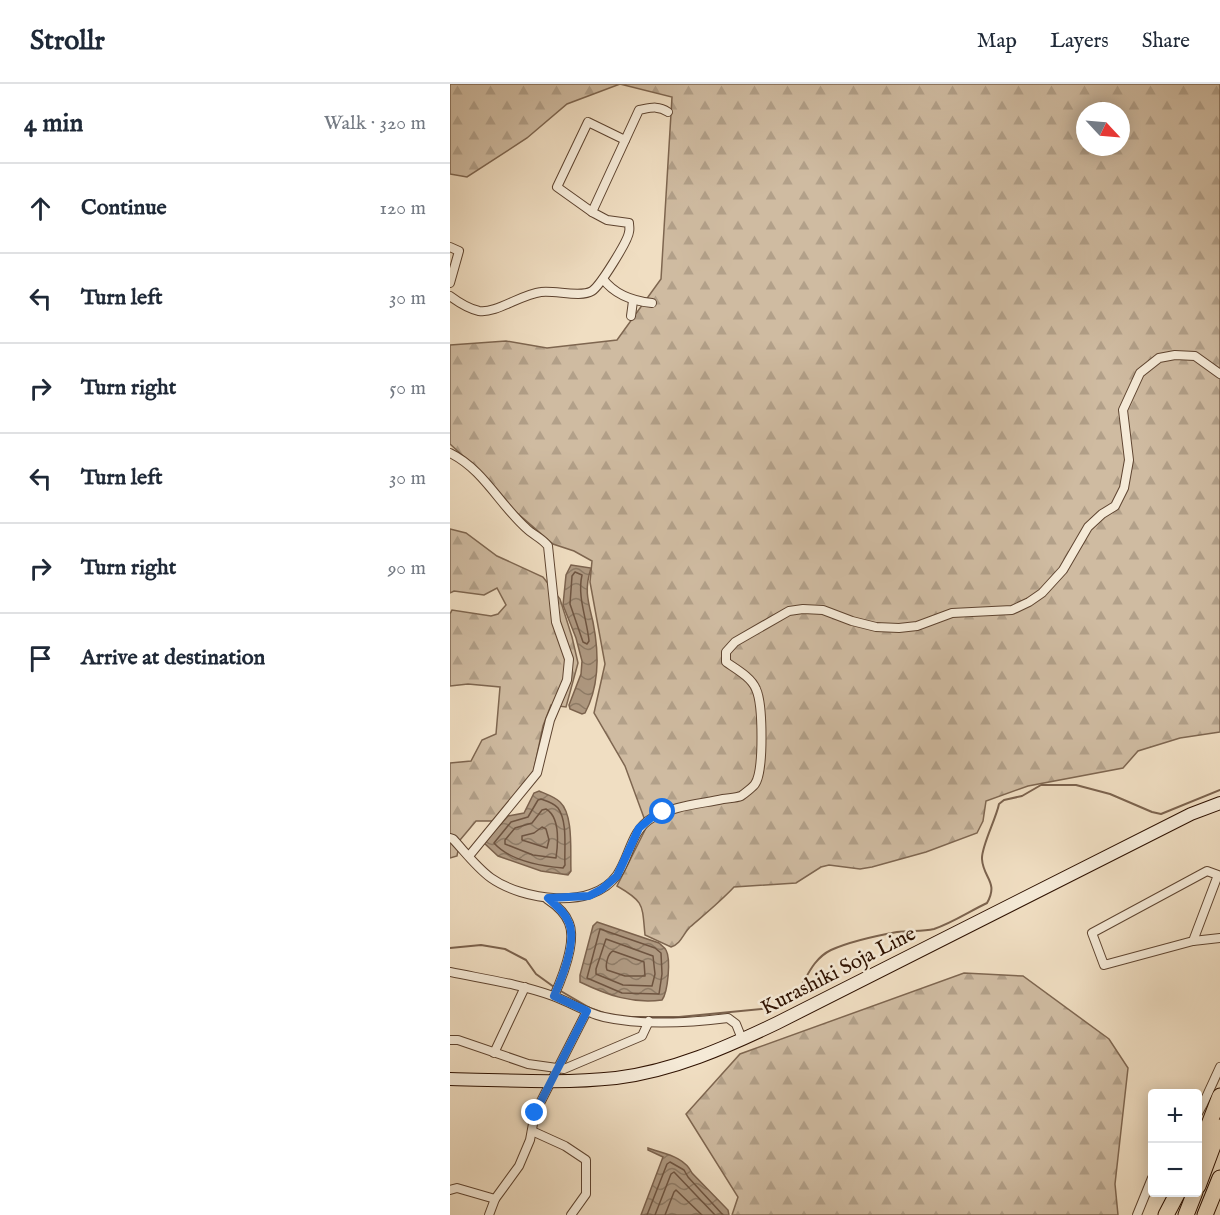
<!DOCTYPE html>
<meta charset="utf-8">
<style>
:root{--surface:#fff;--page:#f6f6f7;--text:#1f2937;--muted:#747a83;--line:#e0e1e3}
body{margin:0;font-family:"IM FELL English",serif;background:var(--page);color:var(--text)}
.controls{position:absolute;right:18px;bottom:18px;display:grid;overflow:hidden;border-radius:6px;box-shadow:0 3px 15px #0003}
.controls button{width:54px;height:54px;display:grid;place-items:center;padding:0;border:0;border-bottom:2px solid var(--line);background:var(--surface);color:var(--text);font:30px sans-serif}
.compass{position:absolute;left:626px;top:18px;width:54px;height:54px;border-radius:50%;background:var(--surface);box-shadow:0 3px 15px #0003;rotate:116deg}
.stop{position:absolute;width:18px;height:18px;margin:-14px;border:4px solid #1a73e8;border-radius:50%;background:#fff}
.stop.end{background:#1a73e8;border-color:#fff;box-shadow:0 2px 6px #0008}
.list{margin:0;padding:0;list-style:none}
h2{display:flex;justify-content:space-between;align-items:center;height:78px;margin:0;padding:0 24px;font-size:26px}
h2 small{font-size:20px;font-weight:400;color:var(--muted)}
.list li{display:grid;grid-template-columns:39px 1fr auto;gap:18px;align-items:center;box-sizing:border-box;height:90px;padding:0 24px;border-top:2px solid var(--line)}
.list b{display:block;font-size:22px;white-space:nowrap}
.list em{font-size:20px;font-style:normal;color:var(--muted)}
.icon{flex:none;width:33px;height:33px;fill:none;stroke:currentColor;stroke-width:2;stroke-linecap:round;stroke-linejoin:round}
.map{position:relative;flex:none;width:770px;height:1131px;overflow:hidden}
header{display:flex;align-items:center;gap:36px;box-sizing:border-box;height:84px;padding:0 30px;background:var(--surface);border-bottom:2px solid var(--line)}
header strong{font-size:28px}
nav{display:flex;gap:33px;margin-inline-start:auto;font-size:21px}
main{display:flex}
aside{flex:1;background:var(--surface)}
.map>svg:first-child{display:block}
</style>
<header>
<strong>Strollr</strong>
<nav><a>Map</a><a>Layers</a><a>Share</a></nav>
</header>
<main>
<aside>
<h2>4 min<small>Walk · 320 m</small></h2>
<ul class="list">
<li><svg class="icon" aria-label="ahead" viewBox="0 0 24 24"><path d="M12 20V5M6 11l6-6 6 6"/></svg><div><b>Continue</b></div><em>120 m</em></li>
<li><svg class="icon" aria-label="left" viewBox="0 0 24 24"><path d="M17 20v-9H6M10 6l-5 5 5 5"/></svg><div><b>Turn left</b></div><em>30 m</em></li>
<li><svg class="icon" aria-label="right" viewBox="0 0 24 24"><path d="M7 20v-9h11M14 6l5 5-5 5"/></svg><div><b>Turn right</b></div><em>50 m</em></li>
<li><svg class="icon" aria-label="left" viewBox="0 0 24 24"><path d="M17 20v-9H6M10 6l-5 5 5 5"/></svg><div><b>Turn left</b></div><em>30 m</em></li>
<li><svg class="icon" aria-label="right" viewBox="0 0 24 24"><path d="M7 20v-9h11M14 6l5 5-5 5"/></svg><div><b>Turn right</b></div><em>90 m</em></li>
<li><svg class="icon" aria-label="arrive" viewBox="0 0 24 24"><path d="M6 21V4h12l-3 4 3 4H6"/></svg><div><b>Arrive at destination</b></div></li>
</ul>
</aside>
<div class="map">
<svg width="770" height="1131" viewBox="0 0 770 1131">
<defs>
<pattern id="forest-firs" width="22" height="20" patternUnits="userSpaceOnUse" patternTransform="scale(1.5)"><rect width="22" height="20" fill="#cfbba1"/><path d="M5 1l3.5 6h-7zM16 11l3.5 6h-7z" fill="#b2a089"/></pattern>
<pattern id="water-waves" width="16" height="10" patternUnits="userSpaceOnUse" patternTransform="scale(1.5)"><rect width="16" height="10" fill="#ae9880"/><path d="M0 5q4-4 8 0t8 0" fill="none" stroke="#8e7b66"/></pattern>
</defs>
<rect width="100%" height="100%" fill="#f0dec2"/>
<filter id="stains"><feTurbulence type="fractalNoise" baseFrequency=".00333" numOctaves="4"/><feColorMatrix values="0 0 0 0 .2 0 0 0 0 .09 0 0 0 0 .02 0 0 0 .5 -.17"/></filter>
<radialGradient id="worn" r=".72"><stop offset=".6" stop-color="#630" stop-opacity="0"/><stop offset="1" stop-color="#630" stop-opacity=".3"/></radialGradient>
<g fill="url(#forest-firs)" stroke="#7e6650" stroke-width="1.5" fill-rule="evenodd">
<path d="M0,0h770v648l-40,6 -42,13 -15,17 -95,18 -42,15 -3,20 -6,12 -51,19 -54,15 -12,2 -31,-4 -8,2 -25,16 -62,4c-14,15 -29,27 -44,40 -7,7 -9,17 -19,20l-26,-12c-3,-30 0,-33 -28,-49l30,-60 -22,-60 -31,-53 11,-49 -15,-82 2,-21 -18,-10 -21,-7 -37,-32 -31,-36 -35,-32v-99l56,-4 41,7 70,-8 44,-61 11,-182 -52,-13 -53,20 -40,34 -60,39 -17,-3zM635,27h36v36h-36z"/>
<polygon points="0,445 16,449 47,472 93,493 110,515 122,553 128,579 116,623 101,621 93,642 83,690 43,737 26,737 10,756 7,772 0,774 0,679 21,677 32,656 46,650 50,603 18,600 0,602 0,530 2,526 41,532 48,530 56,521 47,504 34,511 4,507 0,509"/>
<polygon points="514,889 573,892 659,955 678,984 665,1100 668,1131 282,1131 288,1113 236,1030 290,970"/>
</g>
<g fill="url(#water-waves)" stroke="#7b624d" stroke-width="1.5">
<path d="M121,481l20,3c-7,22 -3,33 2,54 6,30 7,63 -8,91l-3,1 -12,-5 -1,-4 12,-31 1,-13 -6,-23 -13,-33 3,-30z"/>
<path d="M89,707c7,3 16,6 21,11 14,13 10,51 11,69l-3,4 -27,-4 -43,-15 -14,-13 24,-27 16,-3 10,-20z"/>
<path d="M147,838l62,21c2,2 6,5 7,7 5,9 2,42 -4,50 -30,4 -55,-5 -82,-18v-7l13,-49z"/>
<path d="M198,1064c16,6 36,8 44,25l36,37 1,5h-88l22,-58 -15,-7z"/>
</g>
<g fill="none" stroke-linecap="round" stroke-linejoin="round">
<g stroke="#6e5440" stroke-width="1.5">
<path d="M125,488l7,3c-5,22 5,44 7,66l-2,3 -4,-2 -13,-38 2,-28z"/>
<path d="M91,715c6,2 13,4 17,9 10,14 6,41 7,57l-2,3c-23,-2 -54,-8 -69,-25l17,-21 17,-5 10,-17z"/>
<path d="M96,725c14,8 12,35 10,49l-23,-3 -28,-11v-4l10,-12 17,-5 10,-13z"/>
<polygon points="92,743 96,745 99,756 97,764 72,756 72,752 84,749"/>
<polygon points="150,845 205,864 211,869 212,890 209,910 172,909 137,894"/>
<polygon points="156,855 203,872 205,890 202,902 173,901 146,890 146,885"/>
<path d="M163,867l31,11 1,14h-20l-18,-6c-2,-5 1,-17 6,-19z"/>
<polyline points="197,1131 217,1080 220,1078 234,1086 238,1093 273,1131"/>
<polyline points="205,1131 221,1090 224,1088 265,1131"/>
<polyline points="215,1131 224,1108 226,1106 252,1131"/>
</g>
<g stroke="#7b624d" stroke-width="2">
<polyline points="0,864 31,861 55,865 76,876 86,890 104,903"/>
<polyline points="109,906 140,924 154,929"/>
<path d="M177,933h52l102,-10c23,-9 23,-44 50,-57 20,-9 44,-14 66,-18 12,-2 25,0 37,-3 18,-6 36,-18 53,-26 12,-21 -4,-25 -5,-44 -1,-12 14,-40 17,-55l5,-4 18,-4 19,-11h35l34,9 42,18 9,2 59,-24"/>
</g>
<g stroke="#5e4430" stroke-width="10">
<g id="street">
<polyline points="142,128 107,103 138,38 175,56"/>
<polyline points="0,163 9,167 0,199"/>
<path d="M153,195c12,16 29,22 49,24"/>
<path d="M0,212c8,6 20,13 29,15 16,3 43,-17 62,-19 14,-2 40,6 51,-1 8,-5 36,-50 37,-59 1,-3 0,-6 0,-9l-22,-3 -15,-8 47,-102c11,-2 19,-5 29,2"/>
<polyline points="181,232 183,217"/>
<path d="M0,369c33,16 50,52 76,75 7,7 16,10 22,18l8,76 13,37 -2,21 -17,40 -13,53 -68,83"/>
<path d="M0,754l3,1c12,13 24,29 38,39 31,22 101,33 126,-3 13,-19 14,-45 35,-57 20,-12 48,-14 71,-19 5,-1 13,-1 18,-3 3,-2 12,-9 14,-12 9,-13 8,-80 1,-95 -5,-12 -20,-20 -30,-27v-10l9,-10 54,-31 14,-2 20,1 29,11 24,6 23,1 18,-2 35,-13 60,-3 17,-8 13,-9 21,-23 25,-43 14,-13 13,-8 9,-18 5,-28 -6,-50 17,-37 19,-15 16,-3 20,1 25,18"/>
<polygon points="757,787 768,791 743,857 654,881 642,849"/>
<path d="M97,815c9,6 18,13 22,24 8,19 -7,55 -15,73"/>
<polyline points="743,857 770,854"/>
<path d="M0,888c34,7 70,12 103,24 17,6 33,17 51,21 40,9 84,6 124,1l8,6 6,15"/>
<polyline points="0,956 8,956 78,980 114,985 192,952 199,937"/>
<polyline points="44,969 75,903"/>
<polyline points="748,1029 753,1020 770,983"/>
<polyline points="82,1047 115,1062 136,1076 136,1110 121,1131"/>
<polyline points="0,1106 7,1104 45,1115"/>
<polyline points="39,1131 45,1115 69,1082 80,1056 85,1029 137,927"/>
<polyline points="687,1131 702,1094"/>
</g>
</g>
<g stroke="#2e1100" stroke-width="14">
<path id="secondary" d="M0,995c55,1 111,5 166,-1 57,-7 111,-31 161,-55l414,-209 29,-11"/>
</g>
<g stroke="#2e1100" stroke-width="17">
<g id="highway">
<polyline points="748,1069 770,1012"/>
<polyline points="748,1102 770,1043"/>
<polyline points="716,1131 728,1108"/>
<polyline points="736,1131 745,1108"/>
<polyline points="755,1131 770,1094"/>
</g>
</g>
<use href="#street" stroke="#f5ead7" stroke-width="8"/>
<use href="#secondary" stroke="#f5ead7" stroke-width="12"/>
<use href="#highway" stroke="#f0dec2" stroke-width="15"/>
</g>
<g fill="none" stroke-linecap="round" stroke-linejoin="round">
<path stroke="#1a73e8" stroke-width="8" d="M85,1029l52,-102 -33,-15c8,-18 23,-54 15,-73 -4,-11 -13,-17 -21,-25l41,-2 13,-7 15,-13 22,-48 12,-10 12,-6"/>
</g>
<g text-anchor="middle" stroke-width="5" stroke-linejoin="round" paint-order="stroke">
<g font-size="21" fill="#2e1100" stroke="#f5ead7">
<text transform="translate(388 886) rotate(-27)" y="7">Kurashiki Soja Line</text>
</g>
</g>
<rect width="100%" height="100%" filter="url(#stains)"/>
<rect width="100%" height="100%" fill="url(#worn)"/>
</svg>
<div class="controls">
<button>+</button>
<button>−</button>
</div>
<svg class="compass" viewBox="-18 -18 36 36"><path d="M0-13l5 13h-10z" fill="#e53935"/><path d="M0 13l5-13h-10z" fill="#747a83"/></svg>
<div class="stop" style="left:213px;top:728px"></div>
<div class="stop end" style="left:85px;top:1029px"></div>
</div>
</main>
